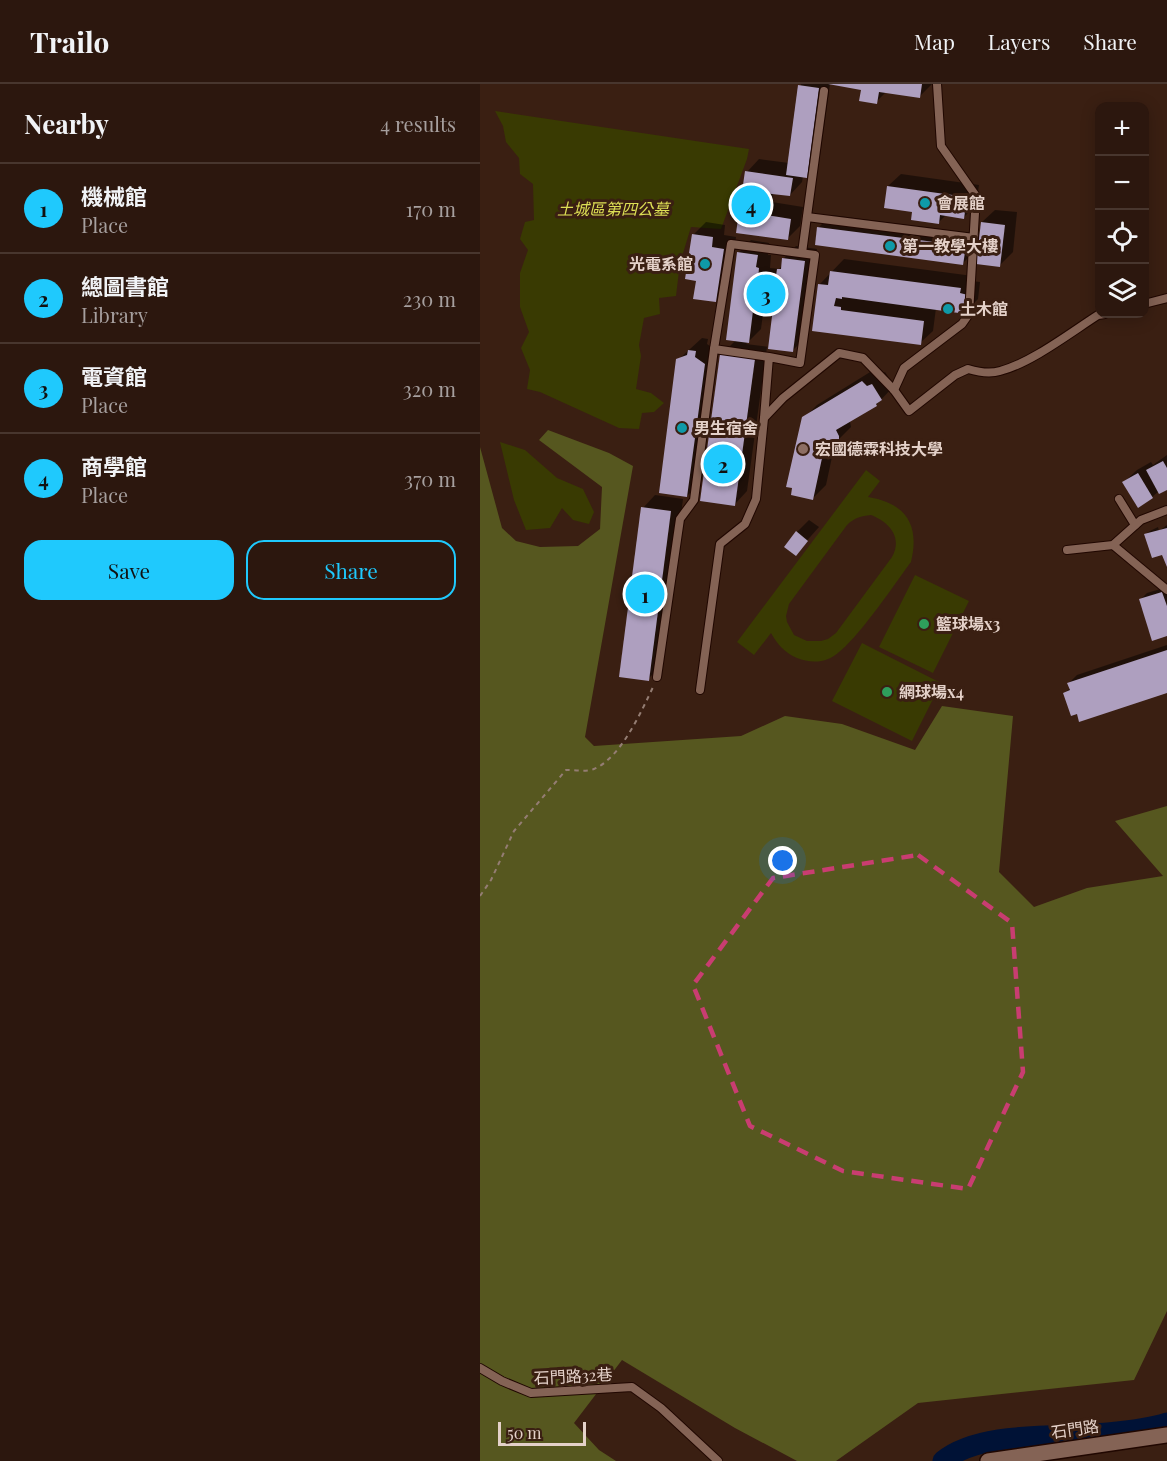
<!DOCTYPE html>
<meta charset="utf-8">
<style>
:root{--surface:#2c170e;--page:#342017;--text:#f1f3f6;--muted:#a69f9e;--line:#48362e;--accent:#1fc9fd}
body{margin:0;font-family:"Playfair Display","Noto Sans TC",serif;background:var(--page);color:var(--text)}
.controls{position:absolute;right:18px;top:18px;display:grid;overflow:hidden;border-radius:12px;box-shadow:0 3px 15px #0003}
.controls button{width:54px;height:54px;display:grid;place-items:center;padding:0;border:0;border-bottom:2px solid var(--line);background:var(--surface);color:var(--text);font:30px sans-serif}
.scale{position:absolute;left:18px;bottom:15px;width:88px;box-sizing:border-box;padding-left:6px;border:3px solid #e4d1c9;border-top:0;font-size:16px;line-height:21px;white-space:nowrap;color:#e4d1c9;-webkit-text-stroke:4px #3a1f12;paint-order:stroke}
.you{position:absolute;left:303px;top:777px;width:21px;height:21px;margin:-15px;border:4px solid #fff;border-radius:50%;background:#1a73e8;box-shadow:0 0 0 9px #1a73e833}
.badge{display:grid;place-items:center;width:39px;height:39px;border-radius:50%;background:var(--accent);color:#111;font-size:20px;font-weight:700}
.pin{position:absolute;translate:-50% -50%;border:3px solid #fff;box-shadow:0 2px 6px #0006}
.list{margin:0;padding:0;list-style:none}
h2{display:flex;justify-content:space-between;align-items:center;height:78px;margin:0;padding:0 24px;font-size:26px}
h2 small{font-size:20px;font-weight:400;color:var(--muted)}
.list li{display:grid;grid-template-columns:39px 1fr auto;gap:18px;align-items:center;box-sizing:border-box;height:90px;padding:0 24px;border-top:2px solid var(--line)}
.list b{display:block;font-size:22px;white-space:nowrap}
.list p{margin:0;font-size:20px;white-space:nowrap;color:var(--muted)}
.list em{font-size:20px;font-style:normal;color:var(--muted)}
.actions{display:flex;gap:12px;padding:18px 24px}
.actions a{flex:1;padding:14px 0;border:2px solid var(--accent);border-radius:18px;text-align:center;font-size:21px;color:var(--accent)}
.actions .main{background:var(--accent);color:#111}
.icon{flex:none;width:33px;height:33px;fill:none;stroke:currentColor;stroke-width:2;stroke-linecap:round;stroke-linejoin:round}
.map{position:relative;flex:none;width:687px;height:1377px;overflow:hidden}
header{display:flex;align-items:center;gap:36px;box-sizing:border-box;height:84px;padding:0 30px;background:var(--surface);border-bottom:2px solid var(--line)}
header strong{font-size:28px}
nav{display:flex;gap:33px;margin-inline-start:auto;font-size:21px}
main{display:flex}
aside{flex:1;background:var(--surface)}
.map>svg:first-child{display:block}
</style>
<header>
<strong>Trailo</strong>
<nav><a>Map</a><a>Layers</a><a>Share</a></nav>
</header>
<main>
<aside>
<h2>Nearby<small>4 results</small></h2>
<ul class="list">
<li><span class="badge">1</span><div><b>機械館</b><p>Place</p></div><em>170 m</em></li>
<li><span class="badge">2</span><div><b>總圖書館</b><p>Library</p></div><em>230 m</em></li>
<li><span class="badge">3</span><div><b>電資館</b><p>Place</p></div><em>320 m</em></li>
<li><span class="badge">4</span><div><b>商學館</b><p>Place</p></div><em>370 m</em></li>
</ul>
<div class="actions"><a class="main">Save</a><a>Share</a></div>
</aside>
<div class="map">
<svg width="687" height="1377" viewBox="0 0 687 1377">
<rect width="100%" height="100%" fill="#3a1f12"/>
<g fill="#393a02" fill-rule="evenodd">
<polygon points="15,27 269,65 267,75 241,145 211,143 200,179 196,212 179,214 180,230 164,234 159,261 161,272 156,305 171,309 184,319 174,328 162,329 159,345 139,344 60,308 47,305 50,286 41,264 49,248 40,223 40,189 48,166 40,155 45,138 54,136 53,100 40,90 39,74 26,58 23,42"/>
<polygon points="20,358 45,366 77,394 103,405 114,428 109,440 93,436 82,424 70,444 46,446 34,416"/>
<path d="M386,386l14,11 -12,16c38,6 52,28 43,65 -16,21 -61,90 -83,97 -10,4 -21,3 -31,-1 -12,-5 -20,-14 -26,-25l-17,22 -17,-13zM391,431c18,7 32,22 21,42l-56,76 -8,6 -7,2h-14l-13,-6 -7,-13 -1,-6 3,-12 58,-79c7,-7 14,-9 24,-10z"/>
<polygon points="435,491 489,517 453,589 399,563"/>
<polygon points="382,559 461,599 432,657 352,617"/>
</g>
<polygon fill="#56571f" points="68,346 129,369 153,382 105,653 114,662 261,652 305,632 362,640 435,666 462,622 533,632 519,788 554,823 607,804 683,792 635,737 687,722 687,1227 654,1296 438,1319 356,1377 317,1377 255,1344 142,1276 94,1339 119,1366 136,1377 0,1377 0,363 22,444 36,457 60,463 98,462 120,445 122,403 59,356"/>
<g fill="#0007" fill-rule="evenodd">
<polygon points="321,0 452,0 439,13 406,8 396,18 383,5 350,0 339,79 326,92 323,92 322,98 310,111 293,108 292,118 323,123 320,142 307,155 258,148 267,88 279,75 309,79"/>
<polygon points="421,90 499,101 496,121 484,133 466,131 458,139 408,102"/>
<polygon points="515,126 537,128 533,168 520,181 502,138"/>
<polygon points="351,131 498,150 495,167 483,179 338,144"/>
<polygon points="226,138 245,141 244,151 256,153 249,204 236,216 218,196 213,151"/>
<path d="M271,156l18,3 -1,12h3l-1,13 9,1 4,-4v-6l13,-13 21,3 -12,89 -12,12 -26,-3 -20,144 -12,13 -14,-149 15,-15 2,-87zM284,222l10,1 -5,40 -23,-3 15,-15z"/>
<polygon points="364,175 493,192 492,197 500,198 498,215 485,228 456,224 453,247 440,259 334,245 339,201"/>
<polygon points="222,254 228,255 227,260 237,267 220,399 207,412 198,276"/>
<polygon points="395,285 400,291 405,288 414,302 396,321 370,337 371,343 355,359 346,401 333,414 324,334 337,321"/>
<polygon points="687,371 687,404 679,407 672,413 644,398 657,386 671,378 673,381"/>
<polygon points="175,411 203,415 181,582 168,595 163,424"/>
<polygon points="329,436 339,443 315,470 317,448"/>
<polygon points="687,441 687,480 683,468 666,450 670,447 678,443 679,447"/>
<polygon points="687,503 687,550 660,516 667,509"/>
<polygon points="687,561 687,607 598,628 585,609 590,604 589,599 597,591"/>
</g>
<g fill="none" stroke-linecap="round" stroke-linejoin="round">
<path stroke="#001236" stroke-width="21" d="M463,1377c38,-31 118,-23 165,-28 20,-2 40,-4 59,-10"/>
</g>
<g fill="#ae9fbf">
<polygon points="348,0 442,0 440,14 399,8 397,20 379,17 381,6"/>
<polygon points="318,1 339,4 327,94 306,91"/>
<polygon points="265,87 313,94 310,112 283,109 280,130 311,135 308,156 256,149"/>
<polygon points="407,102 487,113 484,135 460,131 459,140 431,136 432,128 404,124"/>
<polygon points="501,138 525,141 520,183 496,180"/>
<polygon points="337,143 486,162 483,181 335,161"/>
<polygon points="212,150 233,153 232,163 244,165 236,218 213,215 216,197 205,195"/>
<polygon points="257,168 278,171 276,183 279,184 278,196 295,198 297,185 301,185 302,174 325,177 313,268 288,265 293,224 277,223 276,227 273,227 269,259 246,256"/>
<polygon points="350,187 481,204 480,209 488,211 486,230 362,213 362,215 356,214 354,222 361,223 361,226 444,237 441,261 332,247 338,200 348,201"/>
<polygon points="208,266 216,267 215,273 225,280 207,413 179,409 196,275 207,271"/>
<polygon points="240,270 275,275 255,422 220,417"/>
<polygon points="382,297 387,302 392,300 402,316 396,320 397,322 356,346 359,352 359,358 351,365 344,365 333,416 311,411 312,404 306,403 322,333"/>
<polygon points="683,377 687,384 687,406 679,410 666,386"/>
<polygon points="658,389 673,414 658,424 642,398"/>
<polygon points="161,423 191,427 169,597 139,593"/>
<polygon points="687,444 687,483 682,471 672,474 664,450"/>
<polygon points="316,447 328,457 316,472 304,463"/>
<polygon points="682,508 687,522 687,552 672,557 659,515"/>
<polygon points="687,566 687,609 599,638 597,630 591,632 583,609 590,606 587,599"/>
</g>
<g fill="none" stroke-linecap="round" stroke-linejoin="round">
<g stroke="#200700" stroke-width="10">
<g id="lane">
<polyline points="327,133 494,154"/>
<polyline points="322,169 344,7"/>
<polyline points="664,220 687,214"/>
<polyline points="414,306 424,284 482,240 489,230 496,112 461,62 457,0"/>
<polyline points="284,334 289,273 320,279 335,171 251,160 234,265 289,273"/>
<polyline points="639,415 655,441"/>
<polyline points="633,461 687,506"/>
<polyline points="587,466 633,461 661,436 687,426"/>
<polyline points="177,593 200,435 214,416 234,265"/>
<path d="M220,606l20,-146 25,-20 11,-25 8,-81 19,-20 56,-45 24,5 31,32 15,21 46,-36 13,-6c10,3 22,5 32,2 31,-8 70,-38 98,-56l7,-1"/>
<polyline points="0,1284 22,1297 51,1309 152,1303 181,1324 238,1377"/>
</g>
</g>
<g stroke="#200700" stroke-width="18">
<polyline id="street" points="508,1377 687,1351"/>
</g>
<path stroke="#947d73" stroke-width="2" stroke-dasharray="4.5 4.5" stroke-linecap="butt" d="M0,812l11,-16 23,-49 52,-61c8,0 21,2 28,-1 27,-11 48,-59 60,-84"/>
<use href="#lane" stroke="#846355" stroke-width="8"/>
<use href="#street" stroke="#846355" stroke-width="15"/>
</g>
<path fill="none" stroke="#c93d71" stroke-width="4.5" stroke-dasharray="12 8" stroke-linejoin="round" d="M438,771l94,68 11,149 -55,117 -125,-18 -93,-45 -57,-141 80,-107z"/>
<g fill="#0f9aa8" stroke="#3a1f12" stroke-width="2">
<circle cx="445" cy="119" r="6"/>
<circle cx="410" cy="162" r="6"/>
<circle cx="225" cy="180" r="6"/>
<circle cx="468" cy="225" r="6"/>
<circle cx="202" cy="344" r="6"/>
</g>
<circle fill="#8d6e63" stroke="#3a1f12" stroke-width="2" cx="323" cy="365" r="6"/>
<g fill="#2e9e5b" stroke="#3a1f12" stroke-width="2">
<circle cx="444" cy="540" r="6"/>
<circle cx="407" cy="608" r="6"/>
</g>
<g text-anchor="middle" stroke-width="6" stroke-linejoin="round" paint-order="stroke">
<g font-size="16" font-weight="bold" fill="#e4d1c9" stroke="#3a1f12" text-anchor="start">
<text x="457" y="125">會展館</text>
<text x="422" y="168">第一教學大樓</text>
<text x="213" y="186" text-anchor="end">光電系館</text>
<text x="480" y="231">土木館</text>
<text x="214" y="350">男生宿舍</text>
<text x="335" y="371">宏國德霖科技大學</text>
<text x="456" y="546">籃球場x3</text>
<text x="419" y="614">網球場x4</text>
</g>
<g font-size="16" font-style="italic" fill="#dcde54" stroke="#3a1f12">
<text x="133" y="131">土城區第四公墓</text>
</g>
<g font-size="16" fill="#e4d1c9" stroke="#3a1f12">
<text transform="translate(93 1292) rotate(-3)" y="6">石門路32巷</text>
<text transform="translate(595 1345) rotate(-8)" y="6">石門路</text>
</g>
</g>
</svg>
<div class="controls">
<button>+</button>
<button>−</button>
<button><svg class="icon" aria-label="locate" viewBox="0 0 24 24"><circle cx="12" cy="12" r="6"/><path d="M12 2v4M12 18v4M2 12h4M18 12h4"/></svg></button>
<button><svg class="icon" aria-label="layers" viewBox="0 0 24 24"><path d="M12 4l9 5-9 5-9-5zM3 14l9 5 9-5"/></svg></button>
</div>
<div class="scale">50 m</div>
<div class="you"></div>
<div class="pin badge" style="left:165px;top:510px">1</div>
<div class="pin badge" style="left:243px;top:380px">2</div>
<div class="pin badge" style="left:286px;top:210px">3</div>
<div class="pin badge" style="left:271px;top:121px">4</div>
</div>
</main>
